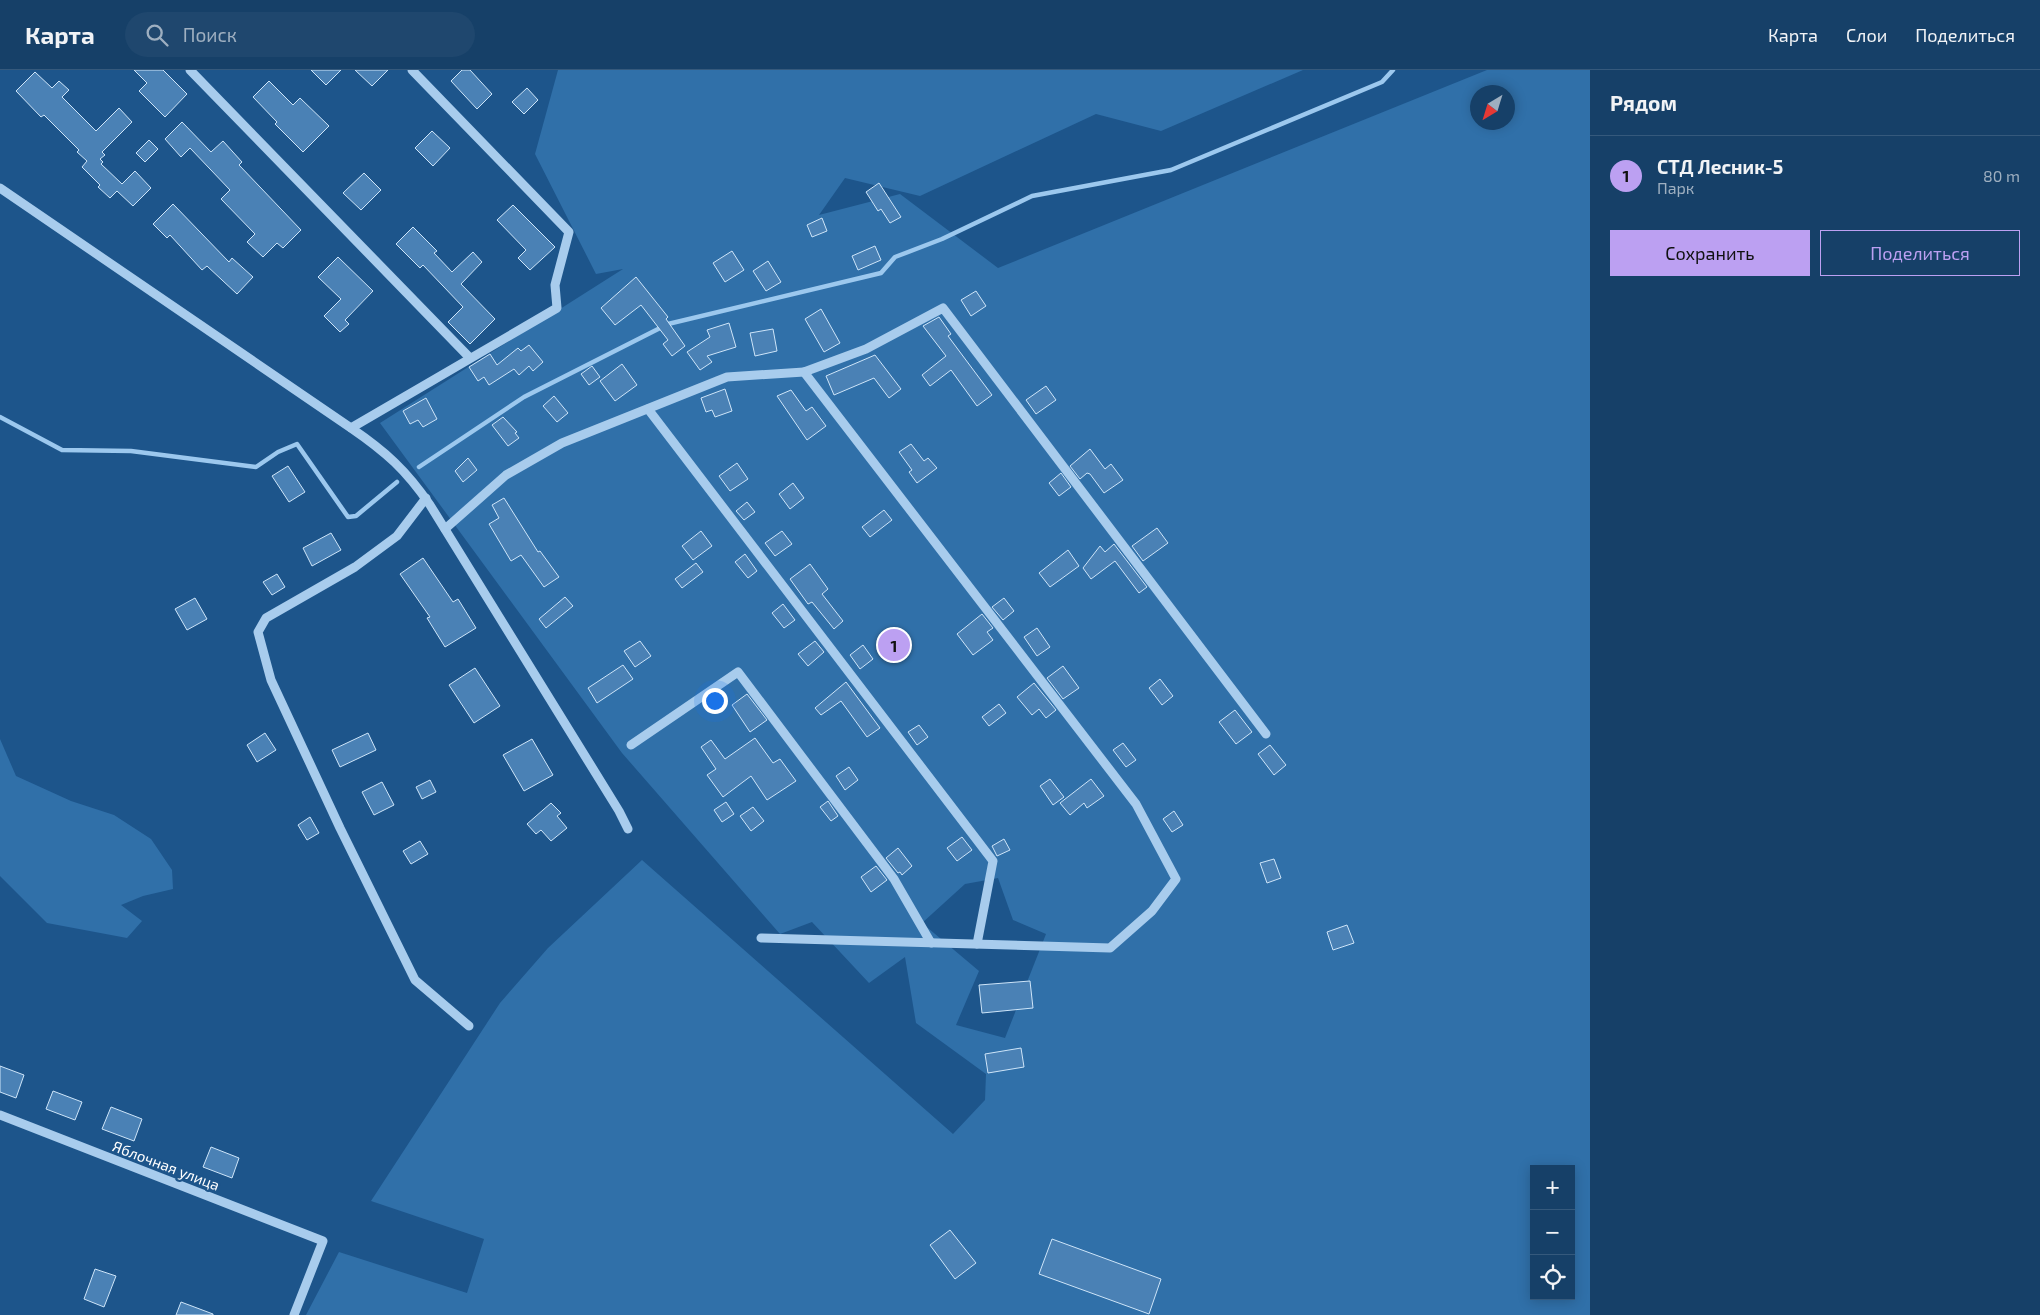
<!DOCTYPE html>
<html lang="ru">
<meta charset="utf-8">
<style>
:root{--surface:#164068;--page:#1f476e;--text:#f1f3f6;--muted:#9eafc0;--line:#35597c;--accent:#bca0f2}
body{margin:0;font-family:"Exo 2",sans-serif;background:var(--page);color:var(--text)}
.controls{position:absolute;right:15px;bottom:15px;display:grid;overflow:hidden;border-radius:0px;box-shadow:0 2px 12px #0003}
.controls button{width:45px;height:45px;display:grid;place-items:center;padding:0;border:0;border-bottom:1px solid var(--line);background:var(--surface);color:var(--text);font:25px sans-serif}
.compass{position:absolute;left:1470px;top:15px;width:45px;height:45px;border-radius:50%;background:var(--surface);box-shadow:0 2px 12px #0003;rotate:218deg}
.you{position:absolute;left:714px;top:630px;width:18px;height:18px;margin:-12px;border:4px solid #fff;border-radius:50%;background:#1a73e8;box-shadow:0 0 0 8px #1a73e833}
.badge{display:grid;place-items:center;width:32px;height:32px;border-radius:50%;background:var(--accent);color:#111;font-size:16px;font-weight:700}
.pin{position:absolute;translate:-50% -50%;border:2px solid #fff;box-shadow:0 1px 5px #0006}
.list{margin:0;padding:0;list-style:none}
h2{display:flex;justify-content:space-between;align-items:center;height:65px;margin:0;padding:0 20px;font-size:21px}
h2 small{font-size:16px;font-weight:400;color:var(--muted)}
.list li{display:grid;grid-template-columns:32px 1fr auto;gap:15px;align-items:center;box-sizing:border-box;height:80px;padding:0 20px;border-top:1px solid var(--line)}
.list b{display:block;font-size:19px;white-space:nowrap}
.list p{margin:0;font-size:16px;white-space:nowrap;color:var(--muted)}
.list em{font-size:16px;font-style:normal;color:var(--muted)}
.actions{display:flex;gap:10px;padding:15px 20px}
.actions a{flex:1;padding:11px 0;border:1px solid var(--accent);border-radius:0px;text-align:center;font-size:18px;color:var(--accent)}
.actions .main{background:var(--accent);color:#111}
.icon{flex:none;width:28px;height:28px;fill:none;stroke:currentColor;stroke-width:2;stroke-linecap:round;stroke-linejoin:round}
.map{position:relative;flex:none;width:1590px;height:1245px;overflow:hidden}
header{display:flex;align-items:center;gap:30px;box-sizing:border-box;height:70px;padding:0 25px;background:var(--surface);border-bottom:1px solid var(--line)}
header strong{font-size:24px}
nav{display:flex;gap:28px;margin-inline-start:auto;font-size:18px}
.search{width:350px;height:45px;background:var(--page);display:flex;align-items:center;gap:12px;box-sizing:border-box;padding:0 18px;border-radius:28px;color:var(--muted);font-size:19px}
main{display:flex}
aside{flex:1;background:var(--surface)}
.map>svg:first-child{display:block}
</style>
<header>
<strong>Карта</strong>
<div class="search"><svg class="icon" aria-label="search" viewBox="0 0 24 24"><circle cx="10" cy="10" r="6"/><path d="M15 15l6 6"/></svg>Поиск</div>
<nav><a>Карта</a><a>Слои</a><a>Поделиться</a></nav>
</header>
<main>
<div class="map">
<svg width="1590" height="1245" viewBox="0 0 1590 1245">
<rect width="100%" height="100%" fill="#1d558b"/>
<g fill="#3070a9" fill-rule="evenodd">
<path d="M558,0h745l-142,61 -65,-17 -176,82 -75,-18 -26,37 81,-21 98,74 489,-198h103v1245h-1284l33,-63 128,41 17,-54 -113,-38 129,-198 48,-55 94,-88 311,274 32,-34 1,-26 -70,-51 -11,-66 -36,26 -57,-61 -32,12 -158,-181 -242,-330 243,-154 -27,5 -61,-120zM1478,22h30v30h-30zM998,808l15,42 33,14 -41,104 -49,-13 23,-54 -57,-48 43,-39zM1534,1099h37v127h-37z"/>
<polygon points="0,669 16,706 71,731 114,745 151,769 172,800 173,819 143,826 121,835 142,851 127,868 47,853 0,806"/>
</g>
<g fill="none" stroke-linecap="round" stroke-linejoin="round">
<g stroke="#9cc8ee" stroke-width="4.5">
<polyline points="0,347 62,380 131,381 256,397 278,382 297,374 348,447 356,446 397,412"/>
<polyline points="419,397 524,327 668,254 881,203 895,187 942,169 1032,126 1171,100 1382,12 1393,0"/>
</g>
</g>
<g fill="#4a81b5" stroke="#cee5f9">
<polygon points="134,0 163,0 187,24 165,47 139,21 147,13"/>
<polygon points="311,0 341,0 326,15"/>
<polygon points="355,0 388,0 372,16"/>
<polygon points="462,0 470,0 492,24 477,39 451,11"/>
<polygon points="35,2 52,18 59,11 69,20 62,27 96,61 119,38 132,52 102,82 105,85 100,89 103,92 101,94 122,114 135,101 151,118 133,136 117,121 110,128 98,117 100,115 82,97 87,91 77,82 79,80 44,45 41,47 16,21"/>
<polygon points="269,11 293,35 300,28 329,56 303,82 275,54 277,52 253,27"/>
<polygon points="527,18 538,30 524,44 512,32"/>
<polygon points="182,52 211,82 223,71 242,92 239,95 301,160 283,178 277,173 263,187 247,172 255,164 221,129 230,120 190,78 181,87 165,69"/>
<polygon points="432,61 450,78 433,96 415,78"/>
<polygon points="149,70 158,79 145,92 136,83"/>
<polygon points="364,103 381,120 361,140 343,123"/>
<polygon points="879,113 901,147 890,153 881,139 878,141 866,122"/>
<polygon points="173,134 229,192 232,188 253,207 237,224 207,196 202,200 170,165 167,168 153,154"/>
<polygon points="513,135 555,177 530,200 518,188 526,180 497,150"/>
<polygon points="822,148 827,161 812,167 807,155"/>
<polygon points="413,157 437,181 434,183 452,202 473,182 482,192 461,214 495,249 470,274 448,252 463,237 423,195 420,198 396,174"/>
<polygon points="875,176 881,190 858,200 852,186"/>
<polygon points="732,181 744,200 725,212 713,193"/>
<polygon points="338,187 373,221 345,250 349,254 340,262 324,246 341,229 318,207"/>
<polygon points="768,191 781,212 766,221 753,201"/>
<polygon points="636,207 668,247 666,249 685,276 672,286 663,274 668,270 641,235 615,255 601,238"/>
<polygon points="976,221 986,236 971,246 961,230"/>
<polygon points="821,239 840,273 824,282 805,249"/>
<polygon points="939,247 951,264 948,266 992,325 977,336 951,300 930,316 922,305 946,286 923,256"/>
<polygon points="729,253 736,277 707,286 712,292 700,300 687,282 710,267 707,260"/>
<polygon points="773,259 777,281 755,286 750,263"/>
<polygon points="529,275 543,292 533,301 529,296 519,305 514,299 489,315 484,307 478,311 469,297 490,284 497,295 518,278 521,281"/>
<polygon points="875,285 901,319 889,328 874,308 834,325 826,306"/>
<polygon points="622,294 637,315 615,331 600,311"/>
<polygon points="592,296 600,307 589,315 581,304"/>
<polygon points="1046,316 1056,330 1036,344 1026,330"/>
<polygon points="725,319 732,341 715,347 712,340 706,342 701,328"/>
<polygon points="791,320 806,341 812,337 826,356 807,370 777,326"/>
<polygon points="554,326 568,343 557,352 543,336"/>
<polygon points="426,328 437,349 423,357 418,350 410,354 403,341"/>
<polygon points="503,347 517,362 515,363 519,368 508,376 492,355"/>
<polygon points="911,374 924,391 928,388 937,398 917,413 909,402 912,400 899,382"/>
<polygon points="1090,379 1105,399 1111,394 1123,410 1104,423 1090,404 1087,403 1080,409 1070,396"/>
<polygon points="468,388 477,400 463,412 455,401"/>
<polygon points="737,393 748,409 730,421 719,406"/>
<polygon points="288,396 305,422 289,432 272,406"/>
<polygon points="1061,403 1071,417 1059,426 1049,413"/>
<polygon points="793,413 804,428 790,439 779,424"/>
<polygon points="504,428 538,482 540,481 559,507 544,517 521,485 511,491 489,454 499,448 492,435"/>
<polygon points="747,432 755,442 744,450 736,441"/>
<polygon points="884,440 892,450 870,467 862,457"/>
<polygon points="1157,458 1168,473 1143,491 1132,476"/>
<polygon points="701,461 712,476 693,490 682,476"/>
<polygon points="782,461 792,474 775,486 765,473"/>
<polygon points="331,463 341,480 312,496 303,478"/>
<polygon points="1114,474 1147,517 1139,523 1115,491 1091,509 1083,498 1100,476 1105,482"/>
<polygon points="1068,480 1079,496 1050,517 1039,503"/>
<polygon points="745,484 757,501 748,508 735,492"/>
<polygon points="423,488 453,532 458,529 476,558 445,577 427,548 430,547 400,504"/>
<polygon points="696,493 703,502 682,518 675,509"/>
<polygon points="810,494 828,519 822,524 843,551 834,559 812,532 808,534 790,509"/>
<polygon points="277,504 285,517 272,525 263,512"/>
<polygon points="565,527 573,536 546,558 539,549"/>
<polygon points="195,528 207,549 187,560 175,539"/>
<polygon points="1004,528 1014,541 1003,550 992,537"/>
<polygon points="783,534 795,550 784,558 772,543"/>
<polygon points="982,544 993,558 987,562 993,570 973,585 957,564"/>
<polygon points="1037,558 1050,577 1037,586 1024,567"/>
<polygon points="640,571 651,586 635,597 624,581"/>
<polygon points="815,571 824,582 808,596 798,584"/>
<polygon points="863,575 873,589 860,599 850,585"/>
<polygon points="623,595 633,609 597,633 588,618"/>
<polygon points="1063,596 1079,618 1063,629 1047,608"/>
<polygon points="475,598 500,636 474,653 449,615"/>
<polygon points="1160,609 1173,626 1162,635 1149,618"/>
<polygon points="846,612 880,658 867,667 841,631 821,645 815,638"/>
<polygon points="1034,613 1056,640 1046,648 1039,639 1032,645 1017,627"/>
<polygon points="747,624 767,650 750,662 732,635"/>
<polygon points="999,634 1006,643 989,656 982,647"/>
<polygon points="1235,640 1252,662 1236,674 1219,652"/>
<polygon points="919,655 928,667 917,675 908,662"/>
<polygon points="265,663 276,680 257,692 247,675"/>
<polygon points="368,663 376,680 340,697 332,680"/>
<polygon points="755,668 773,693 780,689 796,711 767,730 751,706 723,727 707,705 716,699 701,677 711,670 725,689"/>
<polygon points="532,669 553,705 524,721 503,685"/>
<polygon points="1123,673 1136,690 1126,697 1113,680"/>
<polygon points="1270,675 1286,695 1274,705 1258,684"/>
<polygon points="849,697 858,710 845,720 836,706"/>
<polygon points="1050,709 1064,727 1053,735 1040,716"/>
<polygon points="1091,709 1104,726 1087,738 1084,733 1070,745 1060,733"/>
<polygon points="430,710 436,722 422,729 416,717"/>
<polygon points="382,712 394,735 374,745 362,722"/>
<polygon points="828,731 838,746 831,751 820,737"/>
<polygon points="726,732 734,744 722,752 714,740"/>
<polygon points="551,733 561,743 557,746 567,758 551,771 541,760 536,764 527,754"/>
<polygon points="753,737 764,751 751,761 740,746"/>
<polygon points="1174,741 1183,755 1172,762 1163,749"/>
<polygon points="310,747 319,763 307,770 298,755"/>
<polygon points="962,767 972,780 957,791 947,778"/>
<polygon points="1004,769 1010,780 997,786 992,776"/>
<polygon points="420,771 428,784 411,794 403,781"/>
<polygon points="898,778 912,796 902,805 900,802 898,803 886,788"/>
<polygon points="1274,789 1281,808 1267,813 1260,793"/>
<polygon points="876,796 887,810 871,822 861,807"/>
<polygon points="1347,855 1354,873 1333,880 1327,862"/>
<polygon points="1030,911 1033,938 982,943 979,915"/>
<polygon points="1021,978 1024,997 988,1003 985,984"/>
<polygon points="0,996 24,1005 16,1028 0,1022"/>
<polygon points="53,1021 82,1032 75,1050 46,1039"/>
<polygon points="111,1037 142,1049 134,1071 102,1059"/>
<polygon points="211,1077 239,1088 232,1108 203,1097"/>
<polygon points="950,1160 976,1193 955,1209 930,1175"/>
<polygon points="1052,1169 1161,1209 1149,1244 1039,1204"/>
<polygon points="95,1199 116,1206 104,1237 84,1229"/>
<polygon points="181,1232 213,1244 213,1245 176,1245"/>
</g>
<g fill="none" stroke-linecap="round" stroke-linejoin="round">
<g stroke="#a8cced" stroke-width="9">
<polyline points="190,0 469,287"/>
<path d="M0,118l351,240c35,24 55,42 79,77l189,306 9,18"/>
<polyline points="804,302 866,279 943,238 1266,664"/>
<polyline points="648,339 993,791 977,874"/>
<polyline points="351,358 557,238 555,215 569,162 412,0"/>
<polyline points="426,428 397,466 355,497 266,548 258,562 271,610 340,758 415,910 469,956"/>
<polyline points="445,459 506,405 562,373 727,307 804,302 1136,734 1176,809 1152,841 1110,878 761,868"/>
<polyline points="631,675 738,602 894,809 931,873"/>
<polyline points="0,1045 323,1171 294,1245"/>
</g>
</g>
<g text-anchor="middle" stroke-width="4.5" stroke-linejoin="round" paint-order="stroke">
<g font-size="15" fill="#fff" stroke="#1d558b">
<text transform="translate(166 1096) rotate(21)" y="5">Яблочная улица</text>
</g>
</g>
</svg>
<div class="controls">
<button>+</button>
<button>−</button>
<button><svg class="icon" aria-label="locate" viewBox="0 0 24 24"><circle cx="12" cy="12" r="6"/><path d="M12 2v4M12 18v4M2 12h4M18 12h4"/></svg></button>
</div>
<svg class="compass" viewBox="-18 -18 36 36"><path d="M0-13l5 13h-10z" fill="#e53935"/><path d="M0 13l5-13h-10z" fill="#9eafc0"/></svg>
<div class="you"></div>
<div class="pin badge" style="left:894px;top:575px">1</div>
</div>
<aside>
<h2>Рядом<small></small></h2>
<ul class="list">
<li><span class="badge">1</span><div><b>СТД Лесник-5</b><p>Парк</p></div><em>80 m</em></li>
</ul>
<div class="actions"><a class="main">Сохранить</a><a>Поделиться</a></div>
</aside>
</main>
